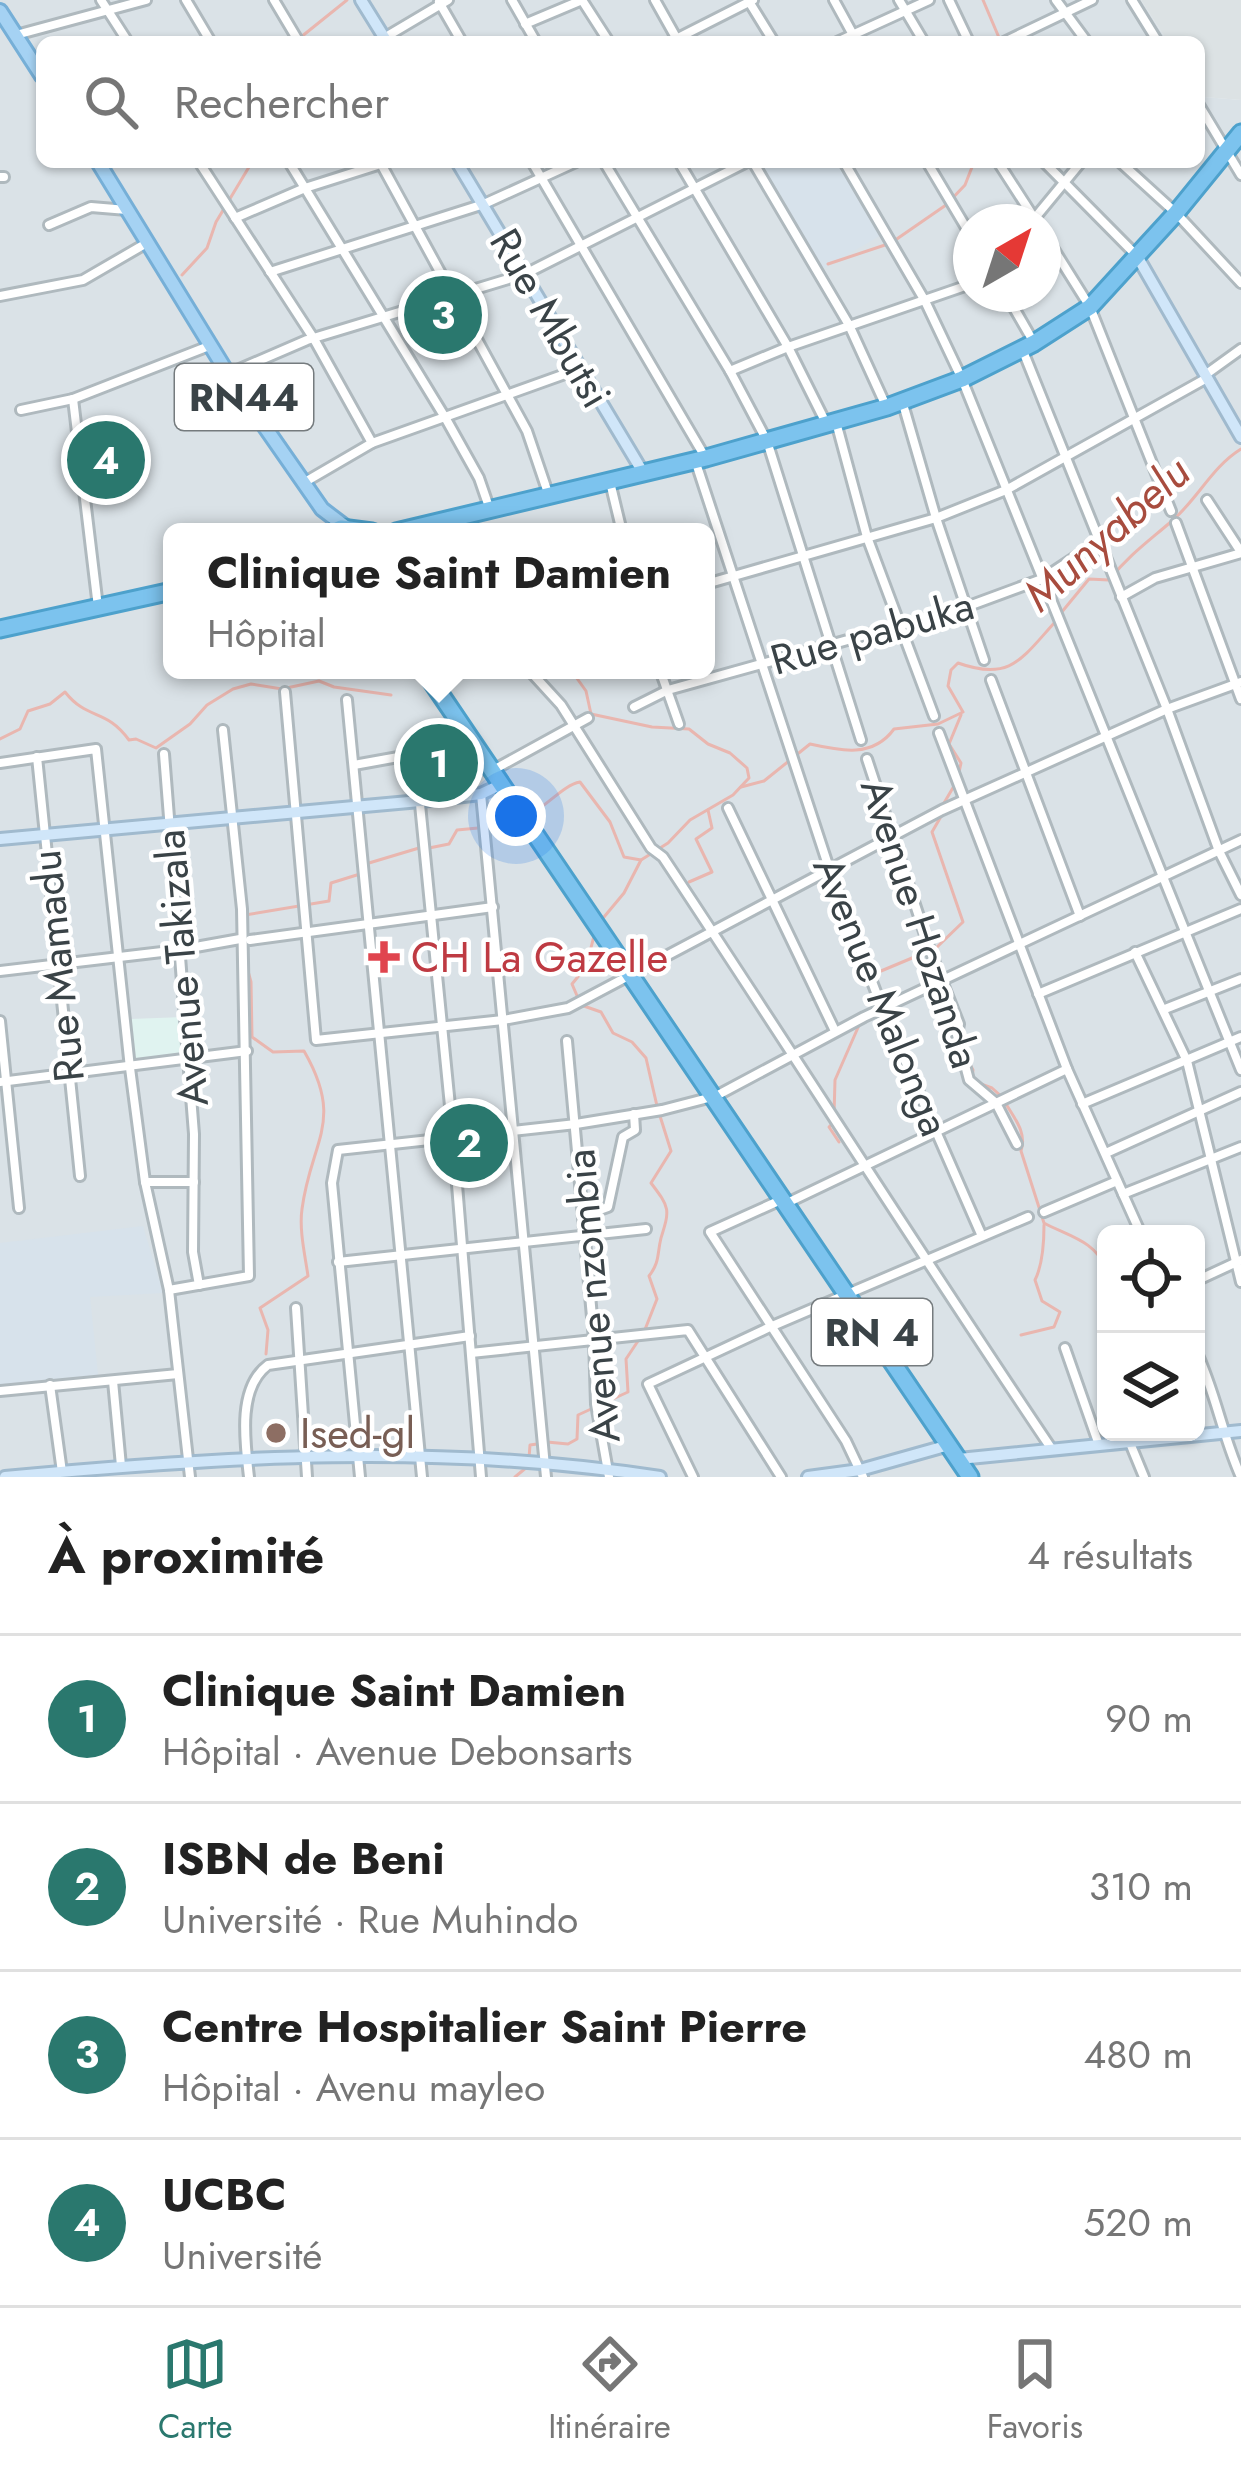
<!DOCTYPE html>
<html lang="fr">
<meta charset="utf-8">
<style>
:root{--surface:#fff;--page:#f6f6f6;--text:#222;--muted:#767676;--line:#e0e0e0;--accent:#2a786e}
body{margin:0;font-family:Jost,sans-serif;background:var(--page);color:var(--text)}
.controls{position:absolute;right:36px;bottom:36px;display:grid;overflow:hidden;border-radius:18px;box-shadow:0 3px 9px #0004}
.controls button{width:108px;height:108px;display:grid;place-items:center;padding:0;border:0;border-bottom:3px solid var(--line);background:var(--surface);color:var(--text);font:60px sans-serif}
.compass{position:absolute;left:953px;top:204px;width:108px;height:108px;border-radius:50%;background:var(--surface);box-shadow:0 3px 9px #0004;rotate:39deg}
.you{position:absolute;left:516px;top:816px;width:42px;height:42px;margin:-30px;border:9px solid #fff;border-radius:50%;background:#1a73e8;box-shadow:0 0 0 18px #1a73e833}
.badge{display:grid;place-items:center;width:78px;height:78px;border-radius:50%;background:var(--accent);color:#fff;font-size:39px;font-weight:700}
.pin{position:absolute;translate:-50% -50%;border:6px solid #fff;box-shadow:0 3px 12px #0006}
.popup{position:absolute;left:163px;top:523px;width:552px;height:156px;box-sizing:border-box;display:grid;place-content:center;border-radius:18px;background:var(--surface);filter:drop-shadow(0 3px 9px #0005);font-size:39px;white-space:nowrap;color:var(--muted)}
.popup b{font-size:45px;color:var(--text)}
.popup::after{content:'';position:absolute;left:50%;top:100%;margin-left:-24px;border:24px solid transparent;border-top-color:var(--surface)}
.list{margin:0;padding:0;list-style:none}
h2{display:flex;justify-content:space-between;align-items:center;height:156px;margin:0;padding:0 48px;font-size:51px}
h2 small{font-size:39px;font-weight:400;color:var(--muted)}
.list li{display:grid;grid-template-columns:78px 1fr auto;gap:36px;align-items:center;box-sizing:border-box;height:168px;padding:0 48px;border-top:3px solid var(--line)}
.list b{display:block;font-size:45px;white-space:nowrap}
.list p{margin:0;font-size:39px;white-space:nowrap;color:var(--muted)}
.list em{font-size:39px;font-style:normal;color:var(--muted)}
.icon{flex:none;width:66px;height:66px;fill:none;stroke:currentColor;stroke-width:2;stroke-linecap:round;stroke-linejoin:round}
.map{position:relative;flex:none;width:1241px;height:1477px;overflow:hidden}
.search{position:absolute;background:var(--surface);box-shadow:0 3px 9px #0004;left:36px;right:36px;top:36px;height:132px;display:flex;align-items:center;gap:30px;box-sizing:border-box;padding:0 42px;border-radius:18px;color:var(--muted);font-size:45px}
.sheet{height:828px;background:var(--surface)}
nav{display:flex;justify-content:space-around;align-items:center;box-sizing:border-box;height:168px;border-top:3px solid var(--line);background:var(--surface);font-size:33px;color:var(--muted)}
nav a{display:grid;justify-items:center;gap:6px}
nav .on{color:var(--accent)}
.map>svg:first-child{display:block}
</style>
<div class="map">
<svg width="1241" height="1477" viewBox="0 0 1241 1477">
<rect width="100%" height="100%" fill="#ebf0f4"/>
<path fill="#dae2e7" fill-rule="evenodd" d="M0,0h1141l27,42h-1126v120h1157v-72l5,7 37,3v1377h-1241zM971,222h72v72h-72zM172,532h534v138h-534zM1106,1234h90v198h-90z"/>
<polygon fill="#dce2e4" points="1141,0 1241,0 1241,100 1203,97 1199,90 1199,42 1168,42"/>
<g fill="#d7e2eb">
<polygon points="775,162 841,162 883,234 821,270 763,169"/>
<polygon points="143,1226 163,1293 90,1297 98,1374 89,1384 0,1391 0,1243"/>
</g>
<polygon fill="#e0f3f0" points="184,1017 186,1056 133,1064 130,1019"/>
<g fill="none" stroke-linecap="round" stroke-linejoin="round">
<g stroke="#e9b6af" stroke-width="3">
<polyline points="983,0 1000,40"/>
<polyline points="301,37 347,0"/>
<polyline points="828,264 891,243 946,205 965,185 974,162"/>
<polyline points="182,275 207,248 216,222 252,162"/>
<path d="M1061,613l28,-34 20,1c21,-26 40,-39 64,-60 25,-22 40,-54 68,-71"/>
<polyline points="571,670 586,691 591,714 652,727 689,729 708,744 730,753 747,768 749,778 733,795 690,820 668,843 641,860 624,893 604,917"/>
<polyline points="440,680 467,670"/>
<path d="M0,739l20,-10 8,-18 22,-7 15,-12c23,29 41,16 64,48l7,-1 20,9 34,-24 17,-19 26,-16 18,-5 31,5 37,-8 15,6 57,8"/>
<polyline points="958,777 961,763 949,744 961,715"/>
<path d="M741,787l23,-6 46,-37c31,7 63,14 84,-15l44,-5 25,-12 -15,-26 3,-16 7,-7c53,19 64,-5 98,-42"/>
<polyline points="944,803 954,786"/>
<path d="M535,811c15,-8 29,-26 45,-29l30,40 14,35 17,3"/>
<polyline points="492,826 513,825"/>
<polyline points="429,848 449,844 457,830 478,828"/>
<polyline points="689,882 712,872 696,839 712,828 708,810"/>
<polyline points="245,915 329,901 331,883 360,874 359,866 419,848"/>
<polyline points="594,936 586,967 572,984 581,1005 601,1012 613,1033 632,1042 646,1058 657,1106"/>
<path d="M246,964l5,18 1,55 21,15 31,-1c41,71 7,89 -2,158 -3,21 3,46 6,67l-48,32 8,22 -2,24"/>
<path d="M933,969c11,31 5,46 33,69l-2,12"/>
<polyline points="881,971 936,948 963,922 932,832 943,813"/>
<polyline points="967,1059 973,1070 972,1077"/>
<polyline points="978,1083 992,1088 1001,1096"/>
<path d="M1006,1104c9,15 21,29 15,47l23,72c24,13 52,18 62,46"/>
<polyline points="834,1115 835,1080 860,1023"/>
<polyline points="832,1124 829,1127 839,1142"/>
<path d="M1021,1335l33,-8 6,-15 -18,-11 -7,-21c8,-16 9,-37 9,-55"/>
<path d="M547,1442l21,2 9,-5 1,-24 50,-23 -2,-33 18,-27 13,-33 -8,-23c11,-14 8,-22 12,-38 9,-29 9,-30 -10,-55l20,-32 -11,-35"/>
<polyline points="529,1458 530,1445 537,1444"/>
<polyline points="515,1477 527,1467"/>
</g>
<g stroke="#afb9be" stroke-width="14">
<g id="street">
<polyline points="101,0 128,42"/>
<polyline points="186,0 211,42"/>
<polyline points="274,0 299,42"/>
<polyline points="512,0 536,42"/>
<polyline points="582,0 609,42"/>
<polyline points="655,0 678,41"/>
<polyline points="748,0 774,42"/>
<polyline points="834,0 857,42"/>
<polyline points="899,0 924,42"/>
<polyline points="949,0 969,42"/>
<polyline points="1056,0 1087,42"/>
<polyline points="1132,0 1158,42"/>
<polyline points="439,2 462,42"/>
<polyline points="525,24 582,0"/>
<polyline points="16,35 146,0"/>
<polyline points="384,38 448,0"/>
<polyline points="670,42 753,0"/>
<polyline points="837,42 929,0"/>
<polyline points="1004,42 1092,0"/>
<polyline points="1199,105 1241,175"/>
<polyline points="199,162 314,339 372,443"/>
<polyline points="289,162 446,419 479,478 489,507"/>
<polyline points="380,162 527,431 548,493"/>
<polyline points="532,162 705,457"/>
<polyline points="604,162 730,371 767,441 861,740"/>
<polyline points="679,162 788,347 826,423"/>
<polyline points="753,162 849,325 886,406"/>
<polyline points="844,162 925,301 962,379 1241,1070"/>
<polyline points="927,162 971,236"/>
<polyline points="998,162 1036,221"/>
<polyline points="1044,162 1136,255"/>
<polyline points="1120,162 1176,213 1241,283"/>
<polyline points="0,177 4,177"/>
<polyline points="235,218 305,188 387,162"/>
<polyline points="1034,219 1081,162"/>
<polyline points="49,225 91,207 127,210"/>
<polyline points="1043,232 1090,307 1171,511"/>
<polyline points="270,272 484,204 576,162"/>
<polyline points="1006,294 1033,341"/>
<polyline points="0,296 83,280 145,244"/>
<polyline points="1023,351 1167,709 1219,851 1241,895"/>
<polyline points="730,371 788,347 971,284"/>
<polyline points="228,374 307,340 525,274 747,162"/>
<polyline points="1205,375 1241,349"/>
<polyline points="73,399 98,607"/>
<polyline points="903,404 936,518 984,660"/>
<polyline points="21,410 73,399 209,346"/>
<polyline points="836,422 867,537 934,716"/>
<polyline points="695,460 829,868 882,1008 981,1234"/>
<polyline points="305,482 372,443 579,369"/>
<polyline points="610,482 622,532"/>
<polyline points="1207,500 1241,552"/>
<polyline points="1176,523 1241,699"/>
<polyline points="706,584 936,518 1006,490 1207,378"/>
<polyline points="1121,597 1155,578 1241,553"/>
<path d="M529,670l32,35 90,143 12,9c130,196 256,395 388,591"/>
<polyline points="660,670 679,724"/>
<polyline points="991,680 1080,916"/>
<polyline points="285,692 316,1040 503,1020 568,1008 942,810 1167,709 1241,682"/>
<polyline points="347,700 422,1477"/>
<polyline points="634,707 668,690 966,607 1042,579 1098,542"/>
<polyline points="939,733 1067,1069 1141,1234"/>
<polyline points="164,754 194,1134 193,1252 199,1285"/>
<polyline points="415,754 453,1136 481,1477"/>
<polyline points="37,757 80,1176"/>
<polyline points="867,759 931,953 959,1024 957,1035 969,1080 996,1103 1017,1144"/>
<polyline points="0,763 96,749 130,1068 145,1182 169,1290 190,1477"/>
<polyline points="354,765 415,754 467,733"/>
<polyline points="495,769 588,718"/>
<polyline points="481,794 546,1477"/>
<polyline points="728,808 835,1031"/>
<polyline points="250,940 493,907"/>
<polyline points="1135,952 1187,1061 1241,1282"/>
<polyline points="0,971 179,950 240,939"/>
<polyline points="1038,994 1241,909"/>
<polyline points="1165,1009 1241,979"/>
<polyline points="0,1021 19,1208"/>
<polyline points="567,1041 594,1339 596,1404 609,1477"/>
<polyline points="0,1082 247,1051"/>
<polyline points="1082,1104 1241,1037"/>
<polyline points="1106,1153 1241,1092"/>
<polyline points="145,1182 194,1182"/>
<polyline points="1123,1194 1241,1147"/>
<polyline points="783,1199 710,1232 846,1441 863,1477"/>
<polyline points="787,1203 1067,1069"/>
<polyline points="1044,1212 1117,1181"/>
<polyline points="583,1216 608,1207 623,1137 635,1130 634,1114"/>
<polyline points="338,1262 646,1229"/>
<polyline points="1196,1281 1241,1260"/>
<polyline points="169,1290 249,1276 242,909 223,730"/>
<polyline points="296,1308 307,1477"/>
<polyline points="1065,1348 1099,1445"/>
<path d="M1196,1351c20,42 26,84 45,126"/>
<polyline points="471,1353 688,1330 781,1477"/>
<polyline points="113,1381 121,1466"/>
<polyline points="50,1385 62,1472"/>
<polyline points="0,1391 178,1374"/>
<polyline points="1130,1443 1144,1477"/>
<path d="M249,1477c-4,-35 -12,-89 19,-112l202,-29"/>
<polyline points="360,1477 332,1183 338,1150 576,1124 662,1110 716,1096 864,1017 1241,840"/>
<polyline points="693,1477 648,1384 770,1327 1028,1217"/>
</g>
</g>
<g stroke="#a0bace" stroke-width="16">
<g id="secondary">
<polyline points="361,0 387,42"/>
<polyline points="457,162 644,474"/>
<polyline points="1137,256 1241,437"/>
<polyline points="0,839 420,801 481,794 502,784"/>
<polyline points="959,1459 1241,1431"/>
<path d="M5,1477c221,-21 435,-34 655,0"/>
<polyline points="808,1477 860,1470 949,1445"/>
</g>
</g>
<g stroke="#76afd7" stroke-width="18">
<g id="primary">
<polyline points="0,11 42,76"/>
<polyline points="98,162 228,374 322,509 347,528"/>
</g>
</g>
<g stroke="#4da1cc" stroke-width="21">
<g id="highway">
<polyline points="333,532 341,528 372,532"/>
<polyline points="396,532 706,458 887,407 962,379 1034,343 1090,307 1176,213 1241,133"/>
<polyline points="0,629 172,591"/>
<polyline points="424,670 970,1477"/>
</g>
</g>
<use href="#street" stroke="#fff" stroke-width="8"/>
<use href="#secondary" stroke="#d0e6f9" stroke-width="10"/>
<use href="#primary" stroke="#a5d2f3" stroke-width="12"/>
<use href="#highway" stroke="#7cc3ee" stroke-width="15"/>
</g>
<path fill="#e0444e" stroke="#fff" stroke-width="4.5" d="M378 939h12v12h12v12h-12v12h-12v-12h-12v-12h12z"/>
<circle fill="#8d6e63" stroke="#fff" stroke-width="4.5" cx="276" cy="1433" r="12"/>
<g text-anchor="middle" stroke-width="9" stroke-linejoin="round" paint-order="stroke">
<g fill="#fff" stroke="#757b7e" stroke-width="3">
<rect x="175" y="364" width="138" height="66" rx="9"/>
<rect x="812" y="1299" width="120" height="66" rx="9"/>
</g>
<g font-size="39" font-weight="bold" fill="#3a4347">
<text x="244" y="411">RN44</text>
<text x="872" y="1346">RN 4</text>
</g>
<g font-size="42" fill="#3a4347" stroke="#fff">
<text transform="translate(551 318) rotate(60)" y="15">Rue Mbutsi</text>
<text transform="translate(872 632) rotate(-16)" y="15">Rue pabuka</text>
<text transform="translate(921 923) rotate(72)" y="15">Avenue Hozanda</text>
<text transform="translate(57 966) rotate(-96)" y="15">Rue Mamadu</text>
<text transform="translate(181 968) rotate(-95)" y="15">Avenue Takizala</text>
<text transform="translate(882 996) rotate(68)" y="15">Avenue Malonga</text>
<text transform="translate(592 1296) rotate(-95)" y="15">Avenue nzombia</text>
</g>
<g font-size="42" fill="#be3a42" stroke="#fff" text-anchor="start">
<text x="411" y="972">CH La Gazelle</text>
</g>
<g font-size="42" fill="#785e54" stroke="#fff" text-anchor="start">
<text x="300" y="1448">Ised-gl</text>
</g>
<g font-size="45" font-style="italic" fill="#a84c3e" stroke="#fff">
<text transform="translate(1106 533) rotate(-42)" y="16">Munyabelu</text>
</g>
</g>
</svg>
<div class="controls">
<button><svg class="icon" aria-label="locate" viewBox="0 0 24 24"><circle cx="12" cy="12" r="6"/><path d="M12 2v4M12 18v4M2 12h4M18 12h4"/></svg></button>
<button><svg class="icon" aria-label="layers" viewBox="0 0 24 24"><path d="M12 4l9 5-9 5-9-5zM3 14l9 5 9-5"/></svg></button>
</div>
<svg class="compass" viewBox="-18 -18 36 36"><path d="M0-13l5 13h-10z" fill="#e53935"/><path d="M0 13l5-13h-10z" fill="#767676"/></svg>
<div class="you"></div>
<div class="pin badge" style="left:439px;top:763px">1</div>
<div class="popup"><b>Clinique Saint Damien</b>Hôpital</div>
<div class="pin badge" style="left:469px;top:1143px">2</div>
<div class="pin badge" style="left:443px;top:315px">3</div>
<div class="pin badge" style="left:106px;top:460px">4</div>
<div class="search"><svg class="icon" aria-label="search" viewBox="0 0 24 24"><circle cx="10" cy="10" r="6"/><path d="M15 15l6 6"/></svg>Rechercher</div>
</div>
<section class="sheet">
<h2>À proximité<small>4 résultats</small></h2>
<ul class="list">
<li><span class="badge">1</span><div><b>Clinique Saint Damien</b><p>Hôpital · Avenue Debonsarts</p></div><em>90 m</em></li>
<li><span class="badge">2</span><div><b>ISBN de Beni</b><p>Université · Rue Muhindo</p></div><em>310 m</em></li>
<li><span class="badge">3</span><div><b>Centre Hospitalier Saint Pierre</b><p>Hôpital · Avenu mayleo</p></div><em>480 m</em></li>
<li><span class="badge">4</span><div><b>UCBC</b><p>Université</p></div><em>520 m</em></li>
</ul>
</section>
<nav>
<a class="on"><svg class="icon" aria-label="map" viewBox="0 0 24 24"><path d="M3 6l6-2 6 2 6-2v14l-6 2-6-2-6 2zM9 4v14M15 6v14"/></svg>Carte</a>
<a><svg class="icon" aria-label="directions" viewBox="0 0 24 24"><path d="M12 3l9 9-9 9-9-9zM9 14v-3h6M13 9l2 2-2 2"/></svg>Itinéraire</a>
<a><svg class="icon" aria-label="saved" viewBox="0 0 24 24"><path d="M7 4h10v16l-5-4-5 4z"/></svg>Favoris</a>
</nav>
